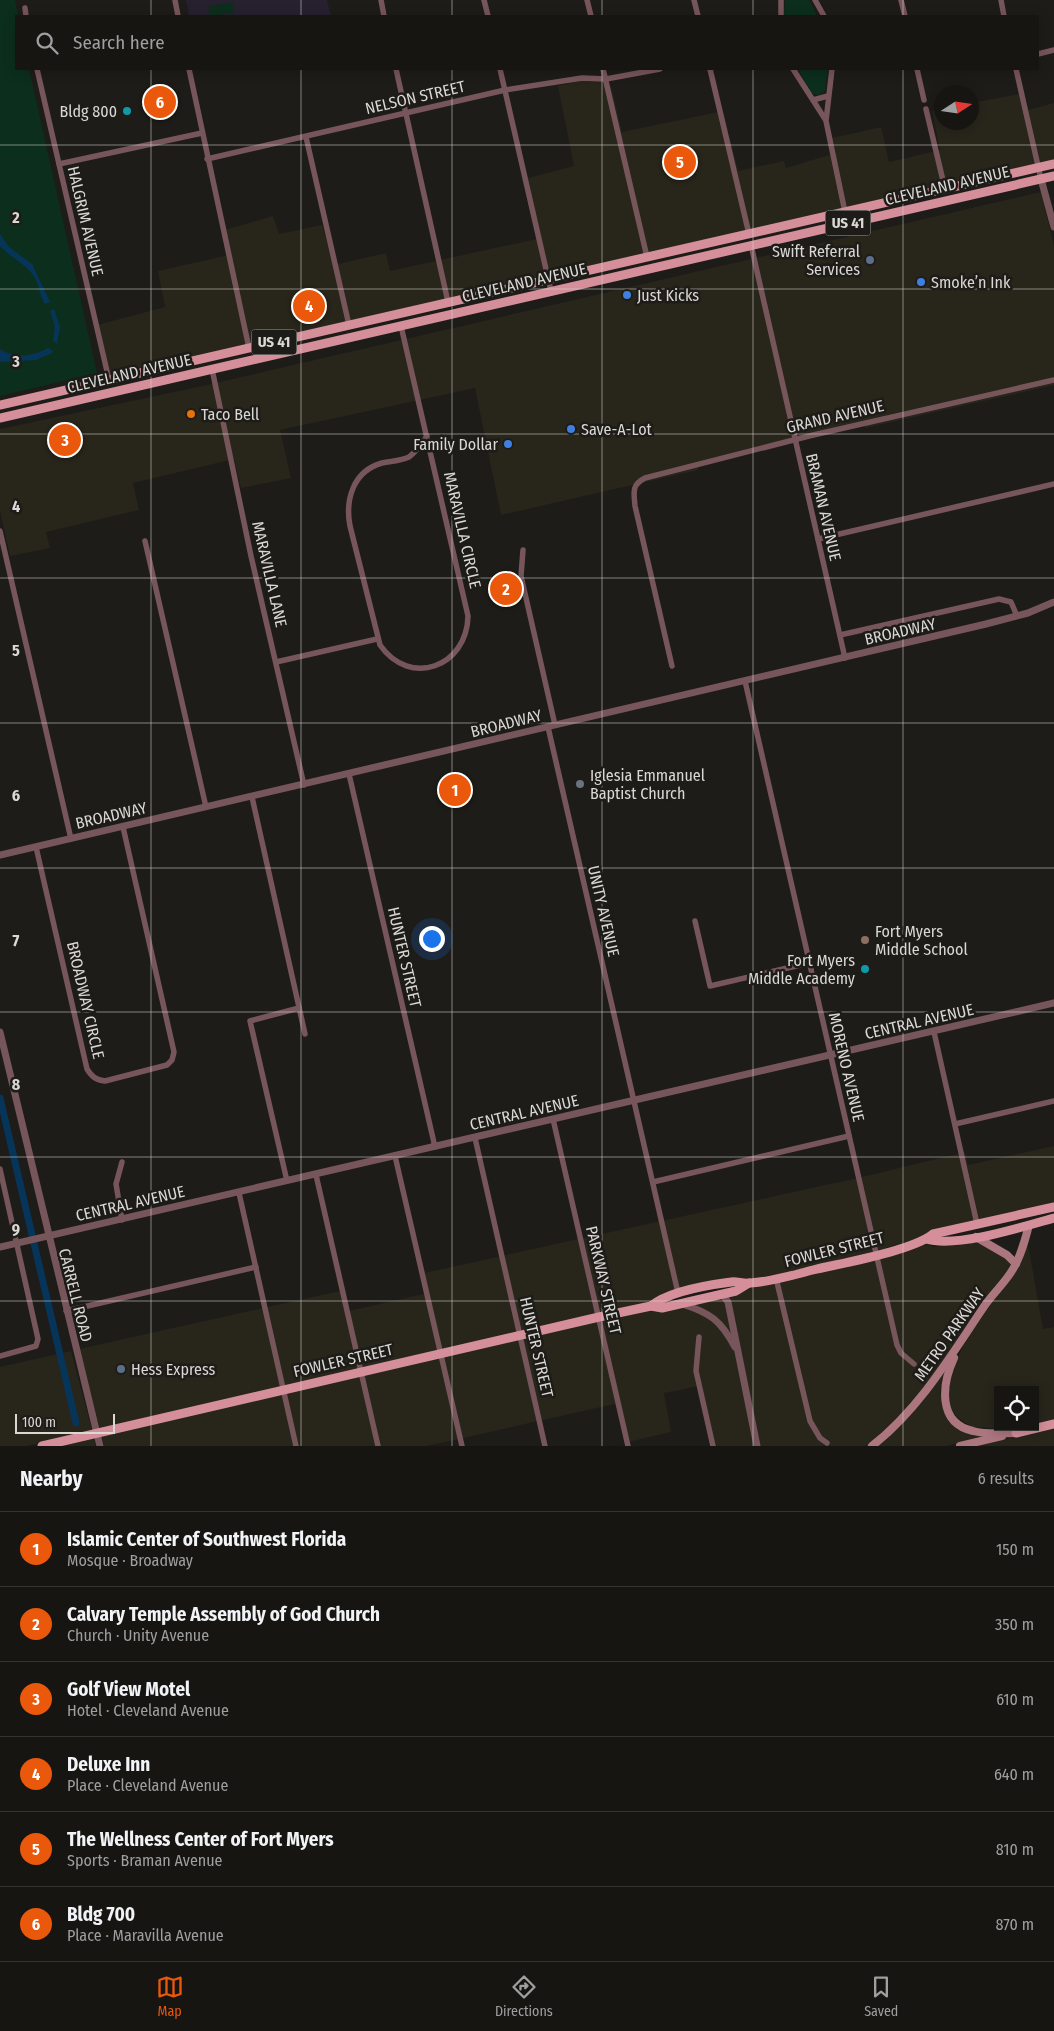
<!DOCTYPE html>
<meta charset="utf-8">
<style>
:root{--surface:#161512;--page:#232220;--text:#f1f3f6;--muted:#9e9f9f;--line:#353432;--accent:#ea580c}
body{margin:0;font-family:"Fira Sans Condensed",sans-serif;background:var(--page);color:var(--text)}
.controls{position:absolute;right:15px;bottom:15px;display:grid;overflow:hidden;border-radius:0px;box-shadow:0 2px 12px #0003}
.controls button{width:45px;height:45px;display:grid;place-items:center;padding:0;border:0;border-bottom:1px solid var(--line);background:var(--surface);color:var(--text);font:25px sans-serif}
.compass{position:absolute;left:934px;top:85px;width:45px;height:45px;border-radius:50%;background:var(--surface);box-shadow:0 2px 12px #0003;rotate:78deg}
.scale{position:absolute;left:15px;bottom:12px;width:100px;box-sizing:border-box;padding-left:5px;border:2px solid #d9d8d5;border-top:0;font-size:14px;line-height:18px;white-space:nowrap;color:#d9d8d5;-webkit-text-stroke:4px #1e1c18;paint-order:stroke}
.you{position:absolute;left:431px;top:938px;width:18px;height:18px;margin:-12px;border:4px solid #fff;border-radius:50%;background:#1a73e8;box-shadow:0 0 0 8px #1a73e833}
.badge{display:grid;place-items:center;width:32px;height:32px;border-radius:50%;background:var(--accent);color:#fff;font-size:16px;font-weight:700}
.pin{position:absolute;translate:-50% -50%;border:2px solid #fff;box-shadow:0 1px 5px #0006}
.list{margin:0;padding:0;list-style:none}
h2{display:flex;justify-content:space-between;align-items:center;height:65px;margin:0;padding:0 20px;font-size:21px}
h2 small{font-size:16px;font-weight:400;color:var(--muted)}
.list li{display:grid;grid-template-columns:32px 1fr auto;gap:15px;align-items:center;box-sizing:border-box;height:75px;padding:0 20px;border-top:1px solid var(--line)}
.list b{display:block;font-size:19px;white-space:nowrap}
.list p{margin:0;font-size:16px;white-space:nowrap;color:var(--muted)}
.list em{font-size:16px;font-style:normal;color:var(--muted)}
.icon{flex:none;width:28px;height:28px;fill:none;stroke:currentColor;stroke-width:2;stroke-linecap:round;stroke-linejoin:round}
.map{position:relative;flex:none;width:1054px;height:1446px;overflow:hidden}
.search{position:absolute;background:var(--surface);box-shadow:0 2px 12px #0003;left:15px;right:15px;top:15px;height:55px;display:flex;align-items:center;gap:12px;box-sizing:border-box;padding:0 18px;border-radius:0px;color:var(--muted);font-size:19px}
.sheet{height:515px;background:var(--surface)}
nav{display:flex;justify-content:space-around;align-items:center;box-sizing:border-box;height:70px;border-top:1px solid var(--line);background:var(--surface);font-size:14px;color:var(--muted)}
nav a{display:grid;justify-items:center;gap:2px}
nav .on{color:var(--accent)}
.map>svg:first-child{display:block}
</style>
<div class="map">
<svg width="1054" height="1446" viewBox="0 0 1054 1446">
<rect width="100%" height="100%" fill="#1e1c18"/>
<g fill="#28251b">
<polygon points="608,74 622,132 723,111 738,171 784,161 786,168 836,153 832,138 881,127 889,162 940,150 932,111 941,109 942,122 972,122 972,103 1024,93 1028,110 1054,103 1054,162 109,376 97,325 165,307 158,271 229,255 225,230 273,216 279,234 322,225 334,265 386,253 390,271 541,238 528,178 574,166 558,86"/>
<polygon points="1041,192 1054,246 1054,385 865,428 864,424 697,464 698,470 501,515 475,388 280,430 291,478 241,488 234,459 133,483 139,510 46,532 50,548 10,556 0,511 0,429 207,385"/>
<polygon points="1054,1146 1054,1204 934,1229 923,1237 875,1251 776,1275 677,1289 661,1294 645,1304 100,1429 79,1349 344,1290 349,1311 428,1293 424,1273 858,1178 965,1152 968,1165"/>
<polygon points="975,1240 1005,1258 1011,1265 1010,1267 981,1303 929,1381 890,1426 867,1446 712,1446 699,1386 664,1393 671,1432 628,1442 619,1403 427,1446 104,1446 102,1435 599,1320 645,1311 663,1311 752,1286 925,1244 934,1247"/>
<polygon points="1028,1244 1043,1329 1054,1327 1054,1420 1035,1425 1035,1390 998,1390 998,1427 1024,1427 1016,1429 972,1427 957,1417 950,1406 948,1393 953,1369 963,1346 988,1307 1021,1264"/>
<polygon points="71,1351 92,1430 27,1446 0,1446 0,1367"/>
<polygon points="944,1373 940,1393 946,1416 962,1431 983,1436 947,1446 878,1446 913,1411"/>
<polygon points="1054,1428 1054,1446 973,1446 981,1444"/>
<polygon points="94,1437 96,1446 57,1446"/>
</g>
<polygon fill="#27202f" points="186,0 327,0 331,16 189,16"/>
<g fill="#0c2e1d">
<polygon points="0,0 15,0 18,16 16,69 29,69 97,373 0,396"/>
<polygon points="785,0 809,0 817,16 784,16"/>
<polygon points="232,2 234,13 210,16 208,7"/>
<polygon points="798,69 828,69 825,91 818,95 811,93"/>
</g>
<g fill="#063559">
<path d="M0,234l9,13 23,17 18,38 -5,2c-6,-9 -5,-20 -12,-29 -9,-12 -23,-18 -33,-29z"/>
<polygon points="54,309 60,327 57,344 53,341 55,326 50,311"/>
<path d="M48,348l5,3 -1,2 -16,7 -36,2v-13c14,10 35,7 48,-1z"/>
</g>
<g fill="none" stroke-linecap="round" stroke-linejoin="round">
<polyline stroke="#063559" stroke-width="7" points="0,1098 76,1423"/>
<g stroke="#77565b" stroke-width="5.5">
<polyline points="175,0 178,16"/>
<polyline points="381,0 384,16"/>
<polyline points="484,0 488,16"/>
<polyline points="587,0 591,16"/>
<polyline points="694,0 698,16"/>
<polyline points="815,0 824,16"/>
<polyline points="901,0 905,16"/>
<polyline points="1001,0 1004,16"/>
<polyline points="25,8 26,16"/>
<polyline points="781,16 781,0"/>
<polyline points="1038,54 1054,50"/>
<polyline points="37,69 109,380"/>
<polyline points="189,69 249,348"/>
<polyline points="396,69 448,302"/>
<polyline points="500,69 551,291"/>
<polyline points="603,69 647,257"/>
<polyline points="710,69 749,234"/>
<polyline points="793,69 825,119"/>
<polyline points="832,69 826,121 845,212"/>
<polyline points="917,69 924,100"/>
<polyline points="1016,69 1041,179"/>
<polyline points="813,100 828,96"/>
<polyline points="926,109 945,189"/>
<polyline points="306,137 349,325"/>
<polyline points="207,159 505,90 582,78 606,79 660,69"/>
<polyline points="59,164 202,133"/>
<polyline points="751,245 845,658"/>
<path d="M401,326l67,290c-1,51 -58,72 -88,29l-30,-119c-5,-26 3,-55 32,-63 9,-2 19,-2 27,-6 7,-5 13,-14 18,-21"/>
<polyline points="212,369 251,556 304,785"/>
<polyline points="0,531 71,839"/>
<polyline points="818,539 1054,484"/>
<polyline points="145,541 206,807"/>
<polyline points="523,550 521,576 555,725"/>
<polyline points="840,635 999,599 1011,602 1017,616"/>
<polyline points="276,662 377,639"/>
<path d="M672,666l-37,-160c-1,-13 -4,-21 10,-28l164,-42 245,-56"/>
<polyline points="745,681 897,1345 901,1353 914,1364"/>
<polyline points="548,727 678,1293"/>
<polyline points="349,774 435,1147"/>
<polyline points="252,797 305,1034"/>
<path d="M36,847l51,222c5,8 9,11 18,12l62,-16 5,-5 2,-8 -51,-225"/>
<polyline points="695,921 710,986 809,963"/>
<polyline points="934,1032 977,1224"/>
<polyline points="553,1119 628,1446"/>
<polyline points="955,1124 1054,1101"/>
<polyline points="475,1138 545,1446"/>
<polyline points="395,1156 462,1446"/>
<polyline points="122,1162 116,1184 122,1220"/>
<polyline points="0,1169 38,1339 36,1346 0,1356"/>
<polyline points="316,1175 378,1446"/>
<polyline points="287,1181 250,1021 299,1008"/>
<polyline points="653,1182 849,1136"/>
<polyline points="239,1193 296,1446"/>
<polyline points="776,1278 810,1421 820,1438 827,1443"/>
<polyline points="66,1311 256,1267"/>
<polyline points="699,1337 696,1371 713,1446"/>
</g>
<g stroke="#77565b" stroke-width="7">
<polyline points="1041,179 1054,227"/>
<polyline points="0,855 986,624 1028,613 1054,602"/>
<polyline points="0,1032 100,1446"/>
<polyline points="0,1247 1054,1003"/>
<polyline points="722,1294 728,1302 757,1446"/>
<path d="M682,1304c29,9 39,17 53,43"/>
</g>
<g stroke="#ac767f" stroke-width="8">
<polyline points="976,1237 1007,1255 1016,1264"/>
<path d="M954,1358c-12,26 -17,65 19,73 14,4 29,2 43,2"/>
<path d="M872,1446c47,-37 78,-89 111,-138 9,-14 22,-25 30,-39 8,-13 12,-29 16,-44"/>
<polyline points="960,1446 1002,1436"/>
</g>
<g stroke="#d48f9b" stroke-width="9">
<polyline points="0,405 1054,164"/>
<polyline points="0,418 1054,176"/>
<path d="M926,1239c31,9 96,-12 128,-21"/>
<path d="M651,1306c18,-15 57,-21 80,-24 6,-1 12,2 19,1 21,-1 43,-8 63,-13 29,-7 99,-19 120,-36l121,-27"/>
<polyline points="1016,1433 1054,1424"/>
<polyline points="42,1446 599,1317 651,1306 662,1308 736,1291 749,1283"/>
</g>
</g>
<path fill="none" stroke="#d9d8d5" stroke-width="1" stroke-opacity="0.55" d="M151,0v16M301,0v16M452,0v16M602,0v16M753,0v16M903,0v16M151,69v1377M301,69v1377M452,69v1377M602,69v1377M753,69v1377M903,69v1377M0,145h1054M0,289h1054M0,434h1054M0,578h1054M0,723h1054M0,868h1054M0,1012h1054M0,1157h1054M0,1301h1054"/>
<g fill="#0f9aa8" stroke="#1e1c18" stroke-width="2">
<circle cx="127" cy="111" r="5"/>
<circle cx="865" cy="969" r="5"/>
</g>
<g fill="#5c6f8a" stroke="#1e1c18" stroke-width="2">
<circle cx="870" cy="260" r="5"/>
<circle cx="121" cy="1369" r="5"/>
</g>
<g fill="#3f7fe0" stroke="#1e1c18" stroke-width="2">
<circle cx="921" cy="282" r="5"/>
<circle cx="627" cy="295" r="5"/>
<circle cx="571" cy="429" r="5"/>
<circle cx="508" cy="444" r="5"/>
</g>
<circle fill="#e8710a" stroke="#1e1c18" stroke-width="2" cx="191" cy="414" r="5"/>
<circle fill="#6b7280" stroke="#1e1c18" stroke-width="2" cx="580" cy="784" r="5"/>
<circle fill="#8d6e63" stroke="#1e1c18" stroke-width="2" cx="865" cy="940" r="5"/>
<g text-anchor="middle" stroke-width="5" stroke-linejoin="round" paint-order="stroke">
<g fill="#1e1c18" stroke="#a1a09c" stroke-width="1">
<rect x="825.5" y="210.5" width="45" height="25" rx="4"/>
<rect x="251.5" y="329.5" width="45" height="25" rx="4"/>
</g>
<g font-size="15" font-weight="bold" fill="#d9d8d5">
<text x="848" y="228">US 41</text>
<text x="274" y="347">US 41</text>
</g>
<g font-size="16" fill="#d9d8d5" stroke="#1e1c18">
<text transform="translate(415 97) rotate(-13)" y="6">NELSON STREET</text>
<text transform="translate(947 185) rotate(-13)" y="6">CLEVELAND AVENUE</text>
<text transform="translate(86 221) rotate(77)" y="6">HALGRIM AVENUE</text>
<text transform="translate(524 282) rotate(-13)" y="6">CLEVELAND AVENUE</text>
<text transform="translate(129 373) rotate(-13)" y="6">CLEVELAND AVENUE</text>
<text transform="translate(835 416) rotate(-13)" y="6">GRAND AVENUE</text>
<text transform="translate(824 507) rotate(77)" y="6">BRAMAN AVENUE</text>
<text transform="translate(463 530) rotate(77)" y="6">MARAVILLA CIRCLE</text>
<text transform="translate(270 574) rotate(77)" y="6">MARAVILLA LANE</text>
<text transform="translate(900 631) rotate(-13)" y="6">BROADWAY</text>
<text transform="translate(506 723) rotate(-14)" y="6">BROADWAY</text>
<text transform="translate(111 815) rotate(-13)" y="6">BROADWAY</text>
<text transform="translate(604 911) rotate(77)" y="6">UNITY AVENUE</text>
<text transform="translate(405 957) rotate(77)" y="6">HUNTER STREET</text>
<text transform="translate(86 1000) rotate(77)" y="6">BROADWAY CIRCLE</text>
<text transform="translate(919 1021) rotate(-13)" y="6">CENTRAL AVENUE</text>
<text transform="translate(847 1067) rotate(77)" y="6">MORENO AVENUE</text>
<text transform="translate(524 1112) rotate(-13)" y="6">CENTRAL AVENUE</text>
<text transform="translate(130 1203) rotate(-13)" y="6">CENTRAL AVENUE</text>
<text transform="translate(834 1249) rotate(-14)" y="6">FOWLER STREET</text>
<text transform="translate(604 1280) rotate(77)" y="6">PARKWAY STREET</text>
<text transform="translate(76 1295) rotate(76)" y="6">CARRELL ROAD</text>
<text transform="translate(949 1334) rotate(-55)" y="6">METRO PARKWAY</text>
<text transform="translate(537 1347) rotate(77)" y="6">HUNTER STREET</text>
<text transform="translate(343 1360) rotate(-13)" y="6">FOWLER STREET</text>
</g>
<g font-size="16" fill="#d9d8d5" stroke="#1e1c18" text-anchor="start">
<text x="117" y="117" text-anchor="end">Bldg 800</text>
<text x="860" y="257" text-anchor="end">Swift Referral<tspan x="860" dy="18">Services</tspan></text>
<text x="931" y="288">Smoke’n Ink</text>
<text x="637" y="301">Just Kicks</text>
<text x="201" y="420">Taco Bell</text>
<text x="581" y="435">Save-A-Lot</text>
<text x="498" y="450" text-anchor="end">Family Dollar</text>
<text x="590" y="781">Iglesia Emmanuel<tspan x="590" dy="18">Baptist Church</tspan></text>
<text x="875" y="937">Fort Myers<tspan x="875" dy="18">Middle School</tspan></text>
<text x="855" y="966" text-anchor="end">Fort Myers<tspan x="855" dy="18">Middle Academy</tspan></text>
<text x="131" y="1375">Hess Express</text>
</g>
</g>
<g font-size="16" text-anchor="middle" font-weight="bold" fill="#d9d8d5" stroke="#1e1c18" stroke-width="5" stroke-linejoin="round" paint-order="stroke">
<text x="16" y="223">2</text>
<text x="16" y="367">3</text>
<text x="16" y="512">4</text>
<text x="16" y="656">5</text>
<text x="16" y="801">6</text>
<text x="16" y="946">7</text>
<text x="16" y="1090">8</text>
<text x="16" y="1235">9</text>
</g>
</svg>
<div class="controls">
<button><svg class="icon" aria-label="locate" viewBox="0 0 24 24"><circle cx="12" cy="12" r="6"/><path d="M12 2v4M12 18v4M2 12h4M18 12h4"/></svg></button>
</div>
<svg class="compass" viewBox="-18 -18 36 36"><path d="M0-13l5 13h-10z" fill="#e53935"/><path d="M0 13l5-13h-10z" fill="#9e9f9f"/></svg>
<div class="scale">100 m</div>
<div class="you"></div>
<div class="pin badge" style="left:455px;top:790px">1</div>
<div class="pin badge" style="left:506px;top:589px">2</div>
<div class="pin badge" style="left:65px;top:440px">3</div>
<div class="pin badge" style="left:309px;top:306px">4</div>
<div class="pin badge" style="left:680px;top:162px">5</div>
<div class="pin badge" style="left:160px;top:102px">6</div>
<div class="search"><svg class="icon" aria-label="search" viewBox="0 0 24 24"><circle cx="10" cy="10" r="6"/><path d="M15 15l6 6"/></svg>Search here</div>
</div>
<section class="sheet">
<h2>Nearby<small>6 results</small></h2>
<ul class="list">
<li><span class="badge">1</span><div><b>Islamic Center of Southwest Florida</b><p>Mosque · Broadway</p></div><em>150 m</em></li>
<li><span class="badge">2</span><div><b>Calvary Temple Assembly of God Church</b><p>Church · Unity Avenue</p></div><em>350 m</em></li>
<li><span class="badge">3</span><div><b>Golf View Motel</b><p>Hotel · Cleveland Avenue</p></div><em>610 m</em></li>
<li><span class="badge">4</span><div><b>Deluxe Inn</b><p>Place · Cleveland Avenue</p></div><em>640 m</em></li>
<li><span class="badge">5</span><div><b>The Wellness Center of Fort Myers</b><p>Sports · Braman Avenue</p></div><em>810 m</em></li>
<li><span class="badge">6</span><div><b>Bldg 700</b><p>Place · Maravilla Avenue</p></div><em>870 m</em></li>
</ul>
</section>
<nav>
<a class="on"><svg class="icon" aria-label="map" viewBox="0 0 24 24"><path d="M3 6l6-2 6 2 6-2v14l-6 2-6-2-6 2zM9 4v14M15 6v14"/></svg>Map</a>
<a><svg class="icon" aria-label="directions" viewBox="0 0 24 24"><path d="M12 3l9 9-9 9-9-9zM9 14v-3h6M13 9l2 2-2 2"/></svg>Directions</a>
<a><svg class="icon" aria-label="saved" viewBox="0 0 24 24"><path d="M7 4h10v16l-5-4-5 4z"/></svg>Saved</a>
</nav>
